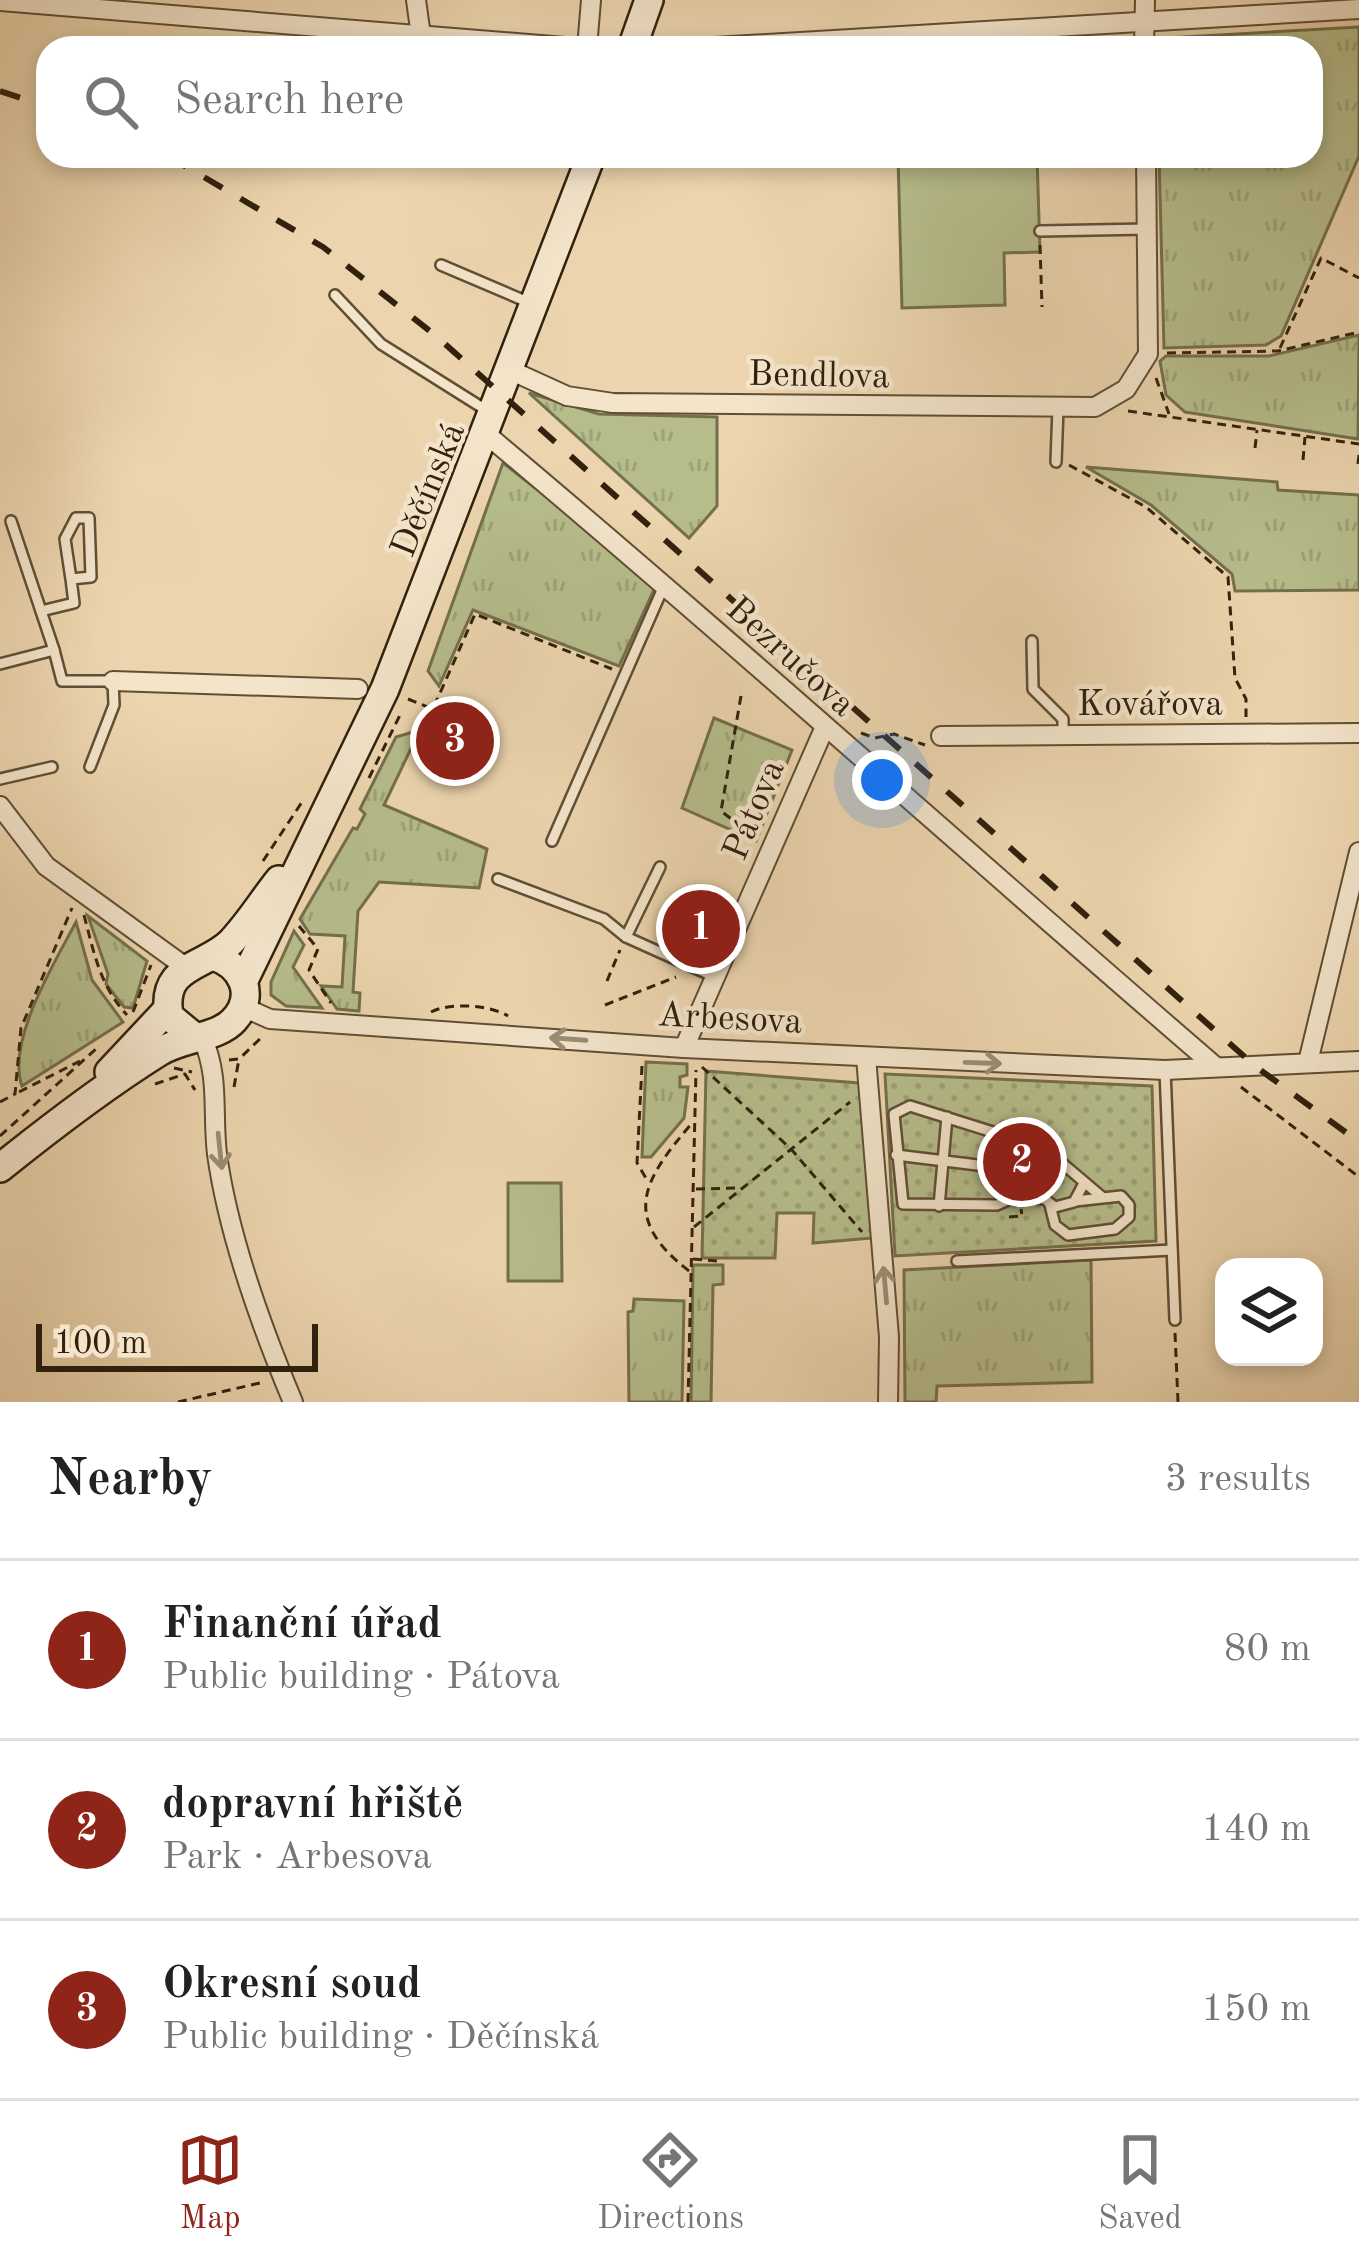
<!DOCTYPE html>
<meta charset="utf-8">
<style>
:root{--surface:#fff;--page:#f6f6f6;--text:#222;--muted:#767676;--line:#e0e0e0;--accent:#8f2418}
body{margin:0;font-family:"Old Standard TT",serif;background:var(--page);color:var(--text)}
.controls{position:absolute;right:36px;bottom:36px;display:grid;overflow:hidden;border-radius:24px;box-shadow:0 6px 18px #0003}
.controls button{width:108px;height:108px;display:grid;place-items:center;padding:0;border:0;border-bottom:3px solid var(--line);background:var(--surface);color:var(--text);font:60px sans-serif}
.scale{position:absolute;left:36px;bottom:30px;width:282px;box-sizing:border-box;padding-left:12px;border:6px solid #31210d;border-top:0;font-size:33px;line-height:42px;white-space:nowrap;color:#31210d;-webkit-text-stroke:9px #f3e4ca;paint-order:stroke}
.you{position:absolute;left:882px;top:780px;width:42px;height:42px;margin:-30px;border:9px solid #fff;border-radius:50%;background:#1a73e8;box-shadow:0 0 0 18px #1a73e833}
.badge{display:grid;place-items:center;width:78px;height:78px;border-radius:50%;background:var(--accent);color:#fff;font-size:39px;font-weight:700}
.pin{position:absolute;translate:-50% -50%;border:6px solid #fff;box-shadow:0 3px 12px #0006}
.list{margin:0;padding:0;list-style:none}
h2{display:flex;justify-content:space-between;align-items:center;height:156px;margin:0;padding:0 48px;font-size:51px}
h2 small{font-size:39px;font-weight:400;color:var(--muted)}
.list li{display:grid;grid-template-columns:78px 1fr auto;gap:36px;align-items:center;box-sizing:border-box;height:180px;padding:0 48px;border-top:3px solid var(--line)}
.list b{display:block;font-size:45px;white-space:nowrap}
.list p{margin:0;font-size:39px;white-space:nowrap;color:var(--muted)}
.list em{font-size:39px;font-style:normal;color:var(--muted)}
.icon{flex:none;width:66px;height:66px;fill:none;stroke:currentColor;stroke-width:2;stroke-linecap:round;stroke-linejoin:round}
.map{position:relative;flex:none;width:1359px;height:1402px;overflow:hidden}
.search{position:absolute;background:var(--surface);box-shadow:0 6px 18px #0003;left:36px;right:36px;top:36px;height:132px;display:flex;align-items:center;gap:30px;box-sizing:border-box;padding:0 42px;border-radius:36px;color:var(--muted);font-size:45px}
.sheet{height:696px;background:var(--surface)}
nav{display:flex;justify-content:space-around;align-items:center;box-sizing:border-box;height:168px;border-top:3px solid var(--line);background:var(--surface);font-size:33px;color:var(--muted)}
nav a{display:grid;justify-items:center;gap:6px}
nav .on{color:var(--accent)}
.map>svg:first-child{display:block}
</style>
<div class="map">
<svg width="1359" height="1402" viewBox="0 0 1359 1402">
<defs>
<pattern id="grass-tufts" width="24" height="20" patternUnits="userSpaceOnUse" patternTransform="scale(3)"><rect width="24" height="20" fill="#b6bd8b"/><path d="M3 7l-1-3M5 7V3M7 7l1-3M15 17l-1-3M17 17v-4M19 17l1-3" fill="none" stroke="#9da277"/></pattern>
<pattern id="park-dots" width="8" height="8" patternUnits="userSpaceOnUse" patternTransform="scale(3)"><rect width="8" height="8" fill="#b6bd8b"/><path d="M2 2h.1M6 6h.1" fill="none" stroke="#9da277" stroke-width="1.8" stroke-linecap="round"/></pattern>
</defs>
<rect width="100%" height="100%" fill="#ecd5ae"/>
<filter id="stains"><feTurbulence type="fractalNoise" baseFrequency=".00167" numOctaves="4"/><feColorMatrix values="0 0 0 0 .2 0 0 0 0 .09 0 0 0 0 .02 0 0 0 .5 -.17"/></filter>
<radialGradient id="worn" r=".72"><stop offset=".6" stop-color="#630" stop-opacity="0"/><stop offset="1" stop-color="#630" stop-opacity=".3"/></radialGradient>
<g fill="url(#grass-tufts)" stroke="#746f4c" stroke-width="3">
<polygon points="1359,27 1359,156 1281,336 1266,345 1164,348 1159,156 1311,156 1311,48 1159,47 1167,38"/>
<polygon points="1359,335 1358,439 1185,412 1166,395 1160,361 1166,356 1269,356"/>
<polygon points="529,393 599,414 717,417 717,506 689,538"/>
<polygon points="503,463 657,583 619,666 473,610 439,686 428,671"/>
<polygon points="1086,467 1277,482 1278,490 1359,495 1359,590 1235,591 1232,574 1151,505"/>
<polygon points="714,718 792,750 756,841 682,808"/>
<polygon points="413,732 416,738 384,805 487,849 479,888 379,882 358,911 353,992 360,993 359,1011 337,1009 321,986 342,987 345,936 310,934 300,919 353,828 357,829 365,814 360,809 396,737"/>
<polygon points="88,916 147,961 133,1008 124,1007 106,984 108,974"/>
<path d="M76,922l16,58 31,42 -101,64c-16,-45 33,-124 54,-164z"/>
<polygon points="294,931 304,945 293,967 322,1008 286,1006 271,995 271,982"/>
<polygon points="646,1062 687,1064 687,1075 680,1077 680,1087 688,1087 684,1118 651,1157 642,1157"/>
<polygon points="1091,1260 1092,1382 937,1386 936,1402 905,1402 904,1270"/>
<polygon points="693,1265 723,1265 723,1284 713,1285 711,1402 691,1402"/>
<polygon points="634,1299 684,1301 682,1402 629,1402 628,1312 633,1311"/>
</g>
<g fill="url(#park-dots)" stroke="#746f4c" stroke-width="3">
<polygon points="706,1071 859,1083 873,1238 813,1243 814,1213 777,1213 775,1258 702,1258"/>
<polygon points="885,1074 1152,1086 1156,1241 895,1256"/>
</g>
<g fill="#b6bd8b" stroke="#746f4c" stroke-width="3">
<polygon points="898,156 1037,156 1040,252 1004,253 1005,305 902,308"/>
<polygon points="508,1183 561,1183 562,1281 508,1281"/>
</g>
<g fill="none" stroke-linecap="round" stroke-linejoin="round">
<g stroke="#604e35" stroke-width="14">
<g id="service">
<polyline points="1040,231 1147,229"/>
<polyline points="441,265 530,303"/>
<polyline points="335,295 381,344 486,410"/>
<polyline points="1056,462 1058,408"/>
<polyline points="11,521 54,650"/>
<polyline points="41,611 74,603 71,579 91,577 89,518 76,518 65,539 71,579"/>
<polyline points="1032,641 1033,689 1063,719 1063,735"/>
<polyline points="0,664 54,650 62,681 113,681 114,705 90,767"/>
<polyline points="0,779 52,767"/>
<polyline points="552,841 663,588"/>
<polyline points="498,879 604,919 626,937 715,977"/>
<polyline points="626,937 660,867"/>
<polyline points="1165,1070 1175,1320"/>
<polyline points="896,1155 1010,1169"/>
<polyline points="1083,1185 1074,1202 1055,1207 1042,1197 1040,1179 1045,1171 1063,1164 1102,1197"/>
<polyline points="1013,1198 1010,1169 1015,1141"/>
<polyline points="1044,1199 1017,1196 997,1205 903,1204 894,1114 910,1106 1031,1144 1063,1164"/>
<polyline points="1050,1205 1055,1225 1068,1235 1115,1229 1129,1217 1129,1205 1121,1196 1075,1201"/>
<polyline points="939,1206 947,1117"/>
<polyline points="957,1261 1172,1250"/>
</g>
</g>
<g stroke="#604e35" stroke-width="22">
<g id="minor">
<polyline points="416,0 421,36"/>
<polyline points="0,1 577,48"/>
<polyline points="587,48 591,0"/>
<polyline points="697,48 1359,9"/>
<polyline points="1144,48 1145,0"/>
<polyline points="512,371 567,396 613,403 1095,407 1126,389 1148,354 1146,156"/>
<path d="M486,434c247,207 486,423 730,633"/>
<polyline points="113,681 358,689"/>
<polyline points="941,736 1359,733"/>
<polyline points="0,806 46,866 184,966"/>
<polyline points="243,1007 270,1019 684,1048 1165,1070 1359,1061"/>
<path d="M202,1037c18,40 10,75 15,117 11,80 45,174 76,248"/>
<polyline points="684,1048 824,729"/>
<polyline points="866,1057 889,1337 888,1402"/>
<polyline points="1308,1062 1359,852"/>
</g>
</g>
<g stroke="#31210d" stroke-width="32">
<g id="secondary">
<polyline points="632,48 649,0"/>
<polyline points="244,980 385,689 591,156"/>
<path d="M192,1035l-23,-19c-9,-52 36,-48 62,-74 18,-19 32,-42 48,-62"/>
<polyline points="109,1072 168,1009"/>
<path d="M0,1168c51,-41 103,-81 159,-116 24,-15 59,-14 75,-32 23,-25 8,-55 -21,-64"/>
</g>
</g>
<g stroke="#31210d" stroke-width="3" stroke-dasharray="9 6" stroke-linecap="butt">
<polyline points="1040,245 1042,307"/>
<polyline points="1280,348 1321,258 1359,278"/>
<polyline points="1167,353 1278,351 1359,332"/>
<polyline points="1156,378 1169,414"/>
<polyline points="1128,411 1359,444"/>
<polyline points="1255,448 1257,430"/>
<polyline points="1303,460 1305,437"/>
<polyline points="1358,464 1359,455"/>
<polyline points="1069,465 1146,507 1228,577 1235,678 1246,699 1246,717"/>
<polyline points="741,696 721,811 755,837"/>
<polyline points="408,699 433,709 475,614 612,669"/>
<polyline points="861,733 875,738 894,734 925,745"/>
<polyline points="369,778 402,711"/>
<polyline points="263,861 304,799"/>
<path d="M84,915c10,38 16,71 43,100"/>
<polyline points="299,926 318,949 309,970 331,1003"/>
<polyline points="607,981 620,950"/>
<polyline points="605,1005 676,977"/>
<polyline points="133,1012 151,965"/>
<path d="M431,1012c19,-10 59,-7 77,4"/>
<polyline points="229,1060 239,1059 263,1036"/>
<polyline points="642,1066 637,1163 647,1180"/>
<polyline points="702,1067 791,1149 862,1232"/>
<polyline points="174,1068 192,1072"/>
<polyline points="155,1084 185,1074 195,1090"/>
<polyline points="234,1087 239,1059"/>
<polyline points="1241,1087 1359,1177"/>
<polyline points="19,1092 80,1061"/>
<polyline points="0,1102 15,1094 21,1028 72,908"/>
<polyline points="0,1136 97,1048"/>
<polyline points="696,1189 740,1188"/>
<polyline points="1009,1217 1022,1216 1021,1209"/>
<polyline points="694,1227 850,1102"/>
<polyline points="693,1259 718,1261"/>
<path d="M689,1271c-70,-54 -45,-92 4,-149"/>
<polyline points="1175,1333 1178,1402"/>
<polyline points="178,1402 264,1382"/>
<polyline points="688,1402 696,1070"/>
</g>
<use href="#service" stroke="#f3e4ca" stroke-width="9"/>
<use href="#minor" stroke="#f3e4ca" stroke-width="18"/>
<use href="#secondary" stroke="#f3e4ca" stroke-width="27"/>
<g stroke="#31210d" stroke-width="6" stroke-dasharray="21 21" stroke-linecap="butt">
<polyline points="0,91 48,107"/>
<polyline points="168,156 323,247 435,335 1255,1066 1359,1142"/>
</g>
</g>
<defs><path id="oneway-shaft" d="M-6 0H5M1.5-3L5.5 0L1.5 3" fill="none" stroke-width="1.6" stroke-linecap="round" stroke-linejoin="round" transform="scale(3)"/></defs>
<g stroke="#9c8c75">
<use href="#oneway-shaft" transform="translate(568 1039) rotate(-176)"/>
<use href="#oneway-shaft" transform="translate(983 1063) rotate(2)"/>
<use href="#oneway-shaft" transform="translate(220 1151) rotate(84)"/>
<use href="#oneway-shaft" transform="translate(885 1285) rotate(-95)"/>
</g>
<g text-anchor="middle" stroke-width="9" stroke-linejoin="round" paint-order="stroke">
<g font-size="36" fill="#31210d" stroke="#f3e4ca">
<text transform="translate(819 373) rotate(1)" y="13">Bendlova</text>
<text transform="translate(426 489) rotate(-68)" y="13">Děčínská</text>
<text transform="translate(792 655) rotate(42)" y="13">Bezručova</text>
<text x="1150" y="715">Kovářova</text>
<text transform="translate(752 809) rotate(-67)" y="13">Pátova</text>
<text transform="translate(730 1016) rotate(3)" y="13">Arbesova</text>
</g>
</g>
<rect width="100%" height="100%" filter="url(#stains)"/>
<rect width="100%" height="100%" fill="url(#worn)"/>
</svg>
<div class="controls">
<button><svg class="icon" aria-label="layers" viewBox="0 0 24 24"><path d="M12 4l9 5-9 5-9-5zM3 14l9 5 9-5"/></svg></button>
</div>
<div class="scale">100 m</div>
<div class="you"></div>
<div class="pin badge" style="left:701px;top:929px">1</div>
<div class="pin badge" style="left:1022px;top:1162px">2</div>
<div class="pin badge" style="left:455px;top:741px">3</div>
<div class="search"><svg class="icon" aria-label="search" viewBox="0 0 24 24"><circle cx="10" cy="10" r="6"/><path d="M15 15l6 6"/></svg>Search here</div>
</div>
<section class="sheet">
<h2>Nearby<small>3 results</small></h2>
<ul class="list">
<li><span class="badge">1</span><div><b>Finanční úřad</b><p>Public building · Pátova</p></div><em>80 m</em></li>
<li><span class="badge">2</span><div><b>dopravní hřiště</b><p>Park · Arbesova</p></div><em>140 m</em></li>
<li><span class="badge">3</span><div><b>Okresní soud</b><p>Public building · Děčínská</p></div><em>150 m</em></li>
</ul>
</section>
<nav>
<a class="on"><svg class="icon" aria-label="map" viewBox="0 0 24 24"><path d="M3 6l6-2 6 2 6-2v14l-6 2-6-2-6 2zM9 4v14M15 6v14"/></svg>Map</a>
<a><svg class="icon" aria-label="directions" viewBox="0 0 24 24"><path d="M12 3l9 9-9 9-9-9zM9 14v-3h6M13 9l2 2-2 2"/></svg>Directions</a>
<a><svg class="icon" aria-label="saved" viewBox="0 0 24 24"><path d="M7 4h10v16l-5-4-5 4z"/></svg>Saved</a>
</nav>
